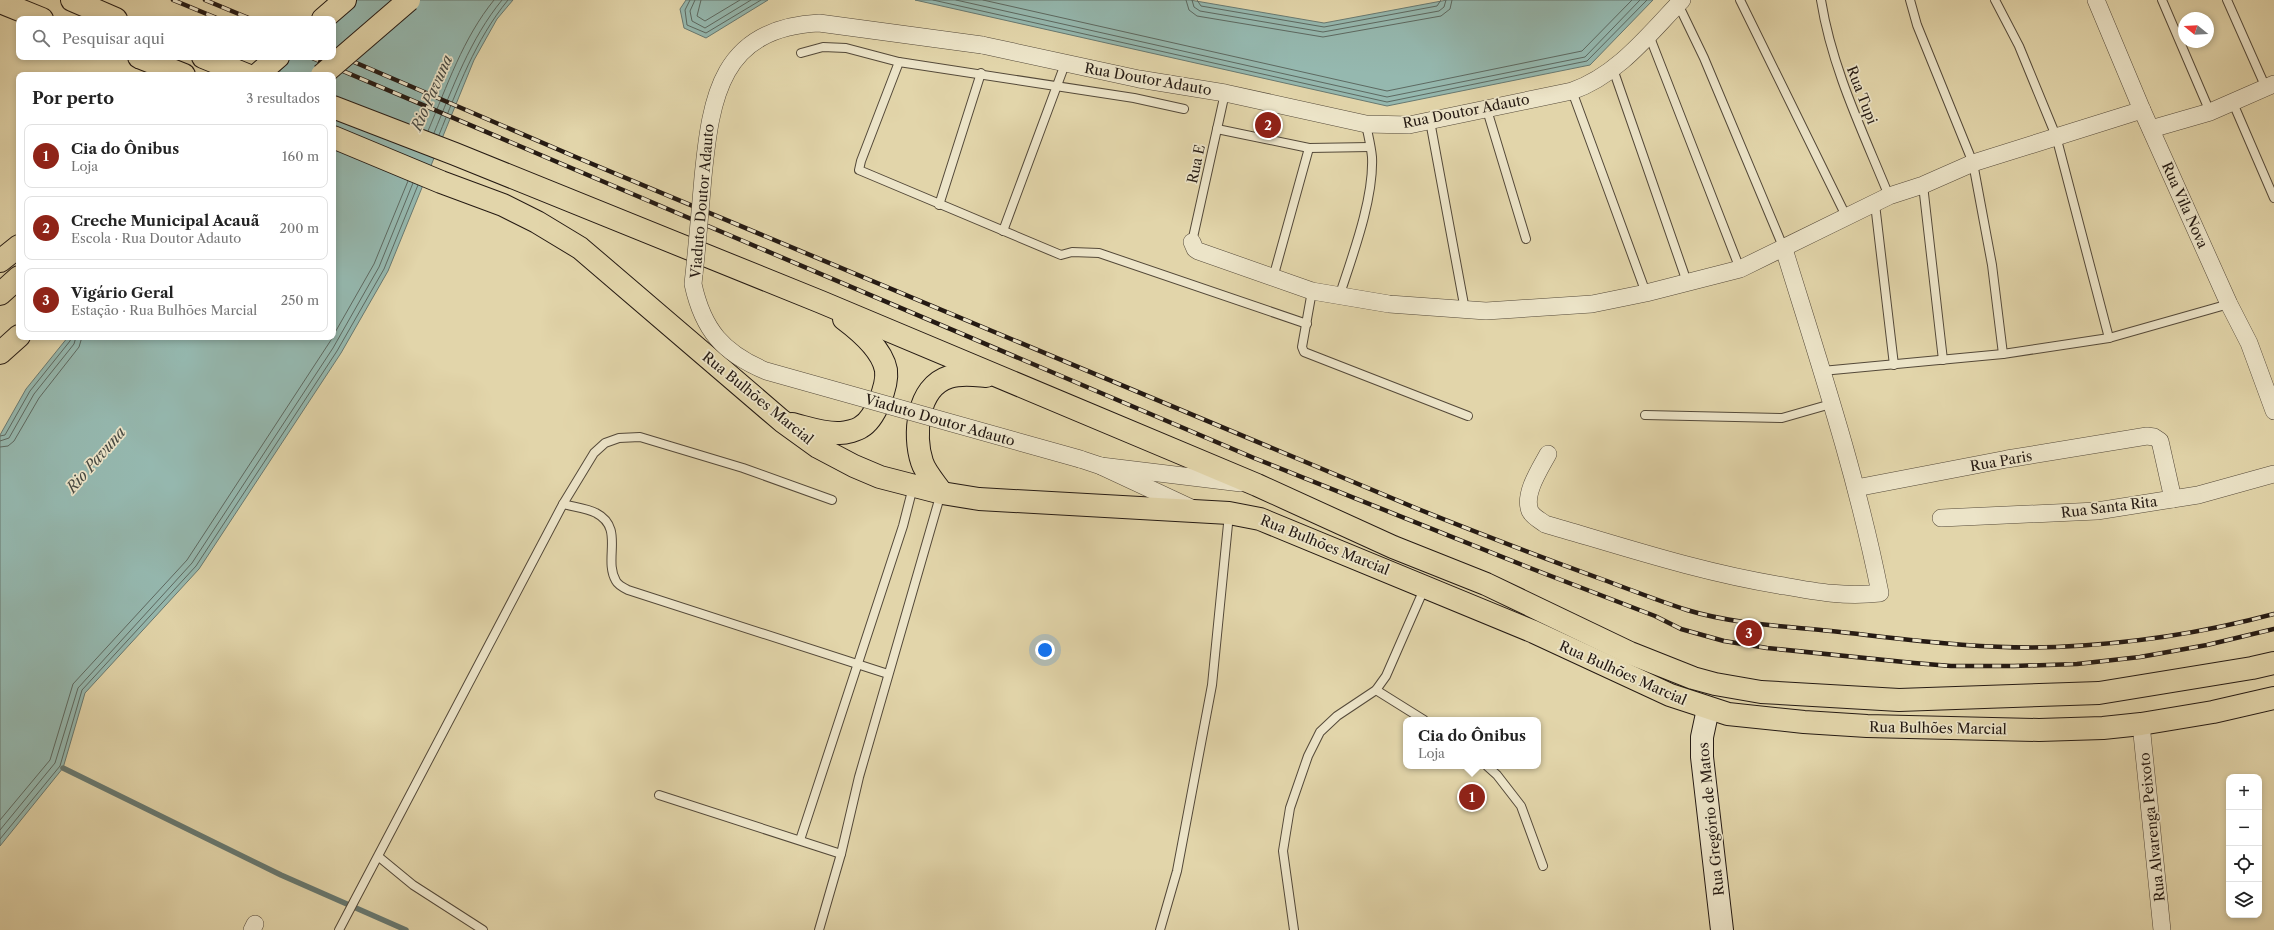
<!DOCTYPE html>
<html lang="pt">
<meta charset="utf-8">
<style>
:root{--surface:#fff;--page:#f2f2f2;--text:#222;--muted:#767676;--line:#e0e0e0;--accent:#8f2418}
body{margin:0;font-family:"Libre Caslon Text",serif;background:var(--page);color:var(--text)}
.controls{position:absolute;right:12px;bottom:12px;display:grid;overflow:hidden;border-radius:8px;box-shadow:0 2px 6px #0003}
.controls button{width:36px;height:36px;display:grid;place-items:center;padding:0;border:0;border-bottom:1px solid var(--line);background:var(--surface);color:var(--text);font:20px sans-serif}
.compass{position:absolute;left:2178px;top:12px;width:36px;height:36px;border-radius:50%;background:var(--surface);box-shadow:0 2px 6px #0003;rotate:288deg}
.you{position:absolute;left:1045px;top:650px;width:14px;height:14px;margin:-10px;border:3px solid #fff;border-radius:50%;background:#1a73e8;box-shadow:0 0 0 6px #1a73e833}
.badge{display:grid;place-items:center;width:26px;height:26px;border-radius:50%;background:var(--accent);color:#fff;font-size:13px;font-weight:700}
.pin{position:absolute;translate:-50% -50%;border:2px solid #fff;box-shadow:0 1px 4px #0006}
.popup{position:absolute;left:1403px;top:717px;width:138px;height:52px;box-sizing:border-box;display:grid;place-content:center;border-radius:8px;background:var(--surface);filter:drop-shadow(0 1px 3px #0005);font-size:13px;white-space:nowrap;color:var(--muted)}
.popup b{font-size:15px;color:var(--text)}
.popup::after{content:'';position:absolute;left:50%;top:100%;margin-left:-8px;border:8px solid transparent;border-top-color:var(--surface)}
.list{margin:0;padding:0;list-style:none}
h2{display:flex;justify-content:space-between;align-items:center;height:52px;margin:0;padding:0 16px;font-size:17px}
h2 small{font-size:13px;font-weight:400;color:var(--muted)}
.list li{display:grid;grid-template-columns:26px 1fr auto;gap:12px;align-items:center;box-sizing:border-box;height:64px;margin:0 8px 8px;padding:0 8px;border:1px solid var(--line);border-radius:8px}
.list b{display:block;font-size:15px;white-space:nowrap}
.list p{margin:0;font-size:13px;white-space:nowrap;color:var(--muted)}
.list em{font-size:13px;font-style:normal;color:var(--muted)}
.icon{flex:none;width:22px;height:22px;fill:none;stroke:currentColor;stroke-width:2;stroke-linecap:round;stroke-linejoin:round}
.map{position:relative;flex:none;width:2274px;height:930px;overflow:hidden}
.search{position:absolute;background:var(--surface);box-shadow:0 2px 6px #0003;left:16px;top:16px;width:320px;height:44px;display:flex;align-items:center;gap:10px;box-sizing:border-box;padding:0 14px;border-radius:8px;color:var(--muted);font-size:15px}
.panel{position:absolute;background:var(--surface);box-shadow:0 2px 6px #0003;left:16px;top:72px;width:320px;height:268px;border-radius:8px}
.map>svg:first-child{display:block}
</style>
<div class="map">
<svg width="2274" height="930" viewBox="0 0 2274 930">
<rect width="100%" height="100%" fill="#e2d5aa"/>
<filter id="stains"><feTurbulence type="fractalNoise" baseFrequency=".005" numOctaves="4"/><feColorMatrix values="0 0 0 0 .2 0 0 0 0 .09 0 0 0 0 .02 0 0 0 .5 -.17"/></filter>
<radialGradient id="worn" r=".72"><stop offset=".6" stop-color="#630" stop-opacity="0"/><stop offset="1" stop-color="#630" stop-opacity=".3"/></radialGradient>
<g fill="#95b8af" stroke="#687971">
<polygon points="337,0 513,0 497,19 474,60 388,271 341,353 199,569 85,693 63,768 0,846 0,435 26,389 68,337 333,337 333,75 277,75 291,57 333,57 333,19"/>
<polygon points="686,0 768,0 706,38 684,28 680,9"/>
<polygon points="915,0 1190,0 1324,23 1447,0 1653,0 1590,65 1387,106"/>
</g>
<g fill="none" stroke-linecap="round" stroke-linejoin="round">
<g stroke="#5d6961" stroke-width="1">
<polyline points="690,0 685,10 687,25 706,33 761,0"/>
<polyline points="695,0 690,11 692,21 705,28 751,0"/>
<polyline points="701,0 697,16 705,21 740,0"/>
<polyline points="933,0 1387,102 1587,61 1647,0"/>
<polyline points="956,0 1387,97 1585,57 1640,0"/>
<polyline points="983,0 1387,91 1582,51 1632,0"/>
<polyline points="1186,0 1189,10 1197,16 1323,37 1441,16 1450,9 1452,0"/>
<polyline points="1192,0 1194,7 1200,11 1323,32 1439,11 1444,7 1446,0"/>
<polyline points="1197,0 1201,6 1324,27 1437,6 1441,0"/>
<path d="M428,131c19,-45 35,-93 66,-131"/>
<path d="M434,133c19,-46 36,-94 68,-133"/>
<path d="M439,135c19,-47 36,-95 69,-135"/>
<polyline points="333,336 374,264 408,181"/>
<polyline points="0,436 5,435 30,391 70,341 71,337"/>
<polyline points="0,441 9,438 34,394 74,344 76,337"/>
<polyline points="0,447 8,446 14,441 39,398 79,347 82,337"/>
<polyline points="0,820 50,760 73,684 187,560 333,337"/>
<polyline points="0,830 55,763 78,688 192,563 333,348 379,267 413,183"/>
<polyline points="0,839 60,766 82,690 196,566 337,351 384,269 418,185"/>
</g>
<polyline stroke="#687971" stroke-width="5.5" points="63,768 281,875 406,930"/>
<g stroke="#544939" stroke-width="10">
<g id="lane">
<polyline points="1740,0 1846,216"/>
<path d="M1821,0c11,69 42,132 68,196"/>
<polyline points="1910,0 1917,25 1973,163 1992,265 2003,354"/>
<polyline points="1995,0 2019,46 2056,136 2109,338"/>
<polyline points="2162,0 2210,112"/>
<polyline points="2227,0 2266,88"/>
<polyline points="1678,4 1704,58 1784,249"/>
<polyline points="1649,35 1740,269"/>
<polyline points="801,53 823,47 846,48 899,62"/>
<polyline points="1613,69 1687,282"/>
<polyline points="1572,91 1646,293"/>
<polyline points="2233,103 2274,198"/>
<polyline points="1184,109 1134,98 899,62 861,161 859,170 1061,255 1072,252 1099,253 1307,324"/>
<polyline points="1487,110 1526,239"/>
<polyline points="1430,121 1465,310"/>
<polyline points="1217,129 1309,148 1370,147"/>
<polyline points="1923,185 1943,360"/>
<polyline points="1875,204 1894,365"/>
<polyline points="939,205 981,73"/>
<polyline points="1003,231 1065,64"/>
<polyline points="1192,242 1225,93"/>
<polyline points="1273,278 1309,148"/>
<polyline points="1312,291 1302,347 1304,352 1468,416"/>
<path d="M1339,297c13,-40 35,-98 33,-140 -1,-11 -4,-22 -6,-33"/>
<polyline points="1822,371 2003,354 2109,338 2229,304"/>
<polyline points="1645,415 1782,418 1831,404"/>
<path d="M563,504c11,3 24,4 33,9 29,15 7,46 20,68 2,4 8,7 12,9l260,84"/>
<polyline points="1376,690 1424,720"/>
<polyline points="1487,766 1497,775 1521,806 1543,866"/>
<polyline points="659,795 841,854"/>
<polyline points="800,840 903,526 913,487"/>
<polyline points="379,857 413,885 483,930"/>
<polyline points="339,930 563,504 594,453 605,443 619,438 640,437 743,468 832,500"/>
<polyline points="819,930 841,854 859,777 941,493"/>
<polyline points="1160,930 1177,871 1212,685 1229,514"/>
<polyline points="1294,930 1283,851 1290,808 1308,756 1320,732 1337,716 1376,690 1386,676 1424,589"/>
</g>
</g>
<g stroke="#544939" stroke-width="18">
<g id="street">
<polyline points="2096,0 2142,110 2229,304 2249,343 2274,411"/>
<path d="M982,45l157,34 86,14 141,31 43,1 163,-34c46,-16 77,-57 110,-91"/>
<polyline points="2151,129 2210,112 2274,84"/>
<polyline points="1192,242 1195,249 1198,251 1312,291 1389,304 1486,311 1592,304 1646,293 1740,269 1889,196 1923,185 1973,163 2142,110"/>
<path d="M1548,454c-8,15 -25,40 -18,57 3,6 10,9 15,13 79,23 157,49 239,62 33,6 62,11 96,7 -23,-117 -61,-231 -96,-344"/>
<polyline points="1080,459 1101,466 1191,508"/>
<polyline points="1101,466 1241,483"/>
<polyline points="1856,488 2007,459 2147,436 2154,437 2160,441 2173,499"/>
<polyline points="1941,518 2097,511 2198,495 2274,474"/>
<polyline points="2141,724 2162,930"/>
<polyline points="252,930 255,924"/>
</g>
</g>
<g stroke="#251a13" stroke-width="24">
<polyline id="secondary" points="1708,709 1702,737 1702,757 1722,930"/>
</g>
<g stroke="#251a13" stroke-width="24">
<g id="primary">
<polyline points="72,0 116,19"/>
<polyline points="0,2 42,19"/>
<polyline points="139,57 184,75"/>
<polyline points="203,57 247,75"/>
<polyline points="333,107 455,154 821,302 1257,485 1393,547 1486,584 1630,653 1693,678 1715,684 1761,692 1899,700 2099,693 2252,668 2274,663"/>
<polyline points="333,137 441,182 503,205 537,222 580,248 782,421 818,447 854,466 880,477 942,493 979,499 1229,513 1260,519 1534,632 1670,695 1728,714 1804,722 1867,726 2039,730 2103,728 2141,724 2213,712 2274,698"/>
<path d="M792,424c16,4 33,10 48,9 6,0 17,-3 21,-6 14,-8 27,-41 25,-57 -4,-21 -26,-39 -42,-51"/>
<path d="M942,493c-7,-10 -17,-21 -20,-31 -9,-27 -5,-75 27,-85 12,-4 25,-2 37,-1"/>
</g>
</g>
<g stroke="#251a13" stroke-width="24">
<g id="highway">
<polyline points="323,19 345,0"/>
<polyline points="257,75 278,57"/>
<polyline points="0,261 19,246"/>
<polyline points="0,294 19,277"/>
<polyline points="0,353 19,336"/>
</g>
</g>
<use href="#lane" stroke="#ece4c8" stroke-width="8"/>
<use href="#street" stroke="#ece4c8" stroke-width="17"/>
<use href="#secondary" stroke="#ece4c8" stroke-width="22"/>
<use href="#primary" stroke="#e2d5aa" stroke-width="22"/>
<use href="#highway" stroke="#e2d5aa" stroke-width="22"/>
<g stroke="#251a13" stroke-width="4.5">
<g id="rail">
<polyline points="173,0 219,19"/>
<polyline points="205,0 251,19"/>
<path d="M333,53l245,105 840,351c62,25 123,48 186,71 27,10 55,21 83,30 46,14 96,16 144,21 74,8 150,19 225,16 74,-3 147,-14 218,-33"/>
<polyline points="310,57 1254,458 1530,568 1655,616 1681,629 1724,641 1767,648 1914,663 1951,666 2014,666 2077,664 2140,657 2207,645 2274,629"/>
</g>
</g>
<use href="#rail" stroke="#ece4c8" stroke-width="3" stroke-dasharray="9" stroke-linecap="butt"/>
<g stroke="#544939" stroke-width="18" stroke-linecap="butt">
<path id="street-bridge" d="M982,45l-163,-22c-98,5 -108,73 -116,154 -3,36 -6,71 -10,107 10,46 30,69 73,87l314,88"/>
</g>
<g stroke="#251a13" stroke-width="24" stroke-linecap="butt">
<polyline id="highway-bridge" points="322,75 409,0"/>
</g>
<use href="#street-bridge" stroke="#ece4c8" stroke-width="17"/>
<use href="#highway-bridge" stroke="#e2d5aa" stroke-width="22"/>
</g>
<g text-anchor="middle" stroke-width="3.5" stroke-linejoin="round" paint-order="stroke">
<g font-size="14" fill="#251a13" stroke="#ece4c8">
<text transform="translate(1148 79) rotate(10)" y="5">Rua Doutor Adauto</text>
<text transform="translate(1862 95) rotate(69)" y="5">Rua Tupi</text>
<text transform="translate(1466 111) rotate(-11)" y="5">Rua Doutor Adauto</text>
<text transform="translate(1196 164) rotate(-78)" y="5">Rua E</text>
<text transform="translate(702 201) rotate(-85)" y="5">Viaduto Doutor Adauto</text>
<text transform="translate(2185 205) rotate(66)" y="5">Rua Vila Nova</text>
<text transform="translate(758 398) rotate(39)" y="5">Rua Bulhões Marcial</text>
<text transform="translate(940 420) rotate(16)" y="5">Viaduto Doutor Adauto</text>
<text transform="translate(2001 461) rotate(-10)" y="5">Rua Paris</text>
<text transform="translate(2109 507) rotate(-7)" y="5">Rua Santa Rita</text>
<text transform="translate(1325 545) rotate(22)" y="5">Rua Bulhões Marcial</text>
<text transform="translate(1623 673) rotate(24)" y="5">Rua Bulhões Marcial</text>
<text transform="translate(1938 728) rotate(1)" y="5">Rua Bulhões Marcial</text>
<text transform="translate(1711 819) rotate(-96)" y="5">Rua Gregório de Matos</text>
<text transform="translate(2152 827) rotate(-96)" y="5">Rua Alvarenga Peixoto</text>
</g>
<g font-size="15" font-style="italic" fill="#474942" stroke="#ece4c8">
<text transform="translate(432 93) rotate(-66)" y="5">Rio Pavuna</text>
<text transform="translate(96 460) rotate(-49)" y="5">Rio Pavuna</text>
</g>
</g>
<rect width="100%" height="100%" filter="url(#stains)"/>
<rect width="100%" height="100%" fill="url(#worn)"/>
</svg>
<div class="controls">
<button>+</button>
<button>−</button>
<button><svg class="icon" aria-label="locate" viewBox="0 0 24 24"><circle cx="12" cy="12" r="6"/><path d="M12 2v4M12 18v4M2 12h4M18 12h4"/></svg></button>
<button><svg class="icon" aria-label="layers" viewBox="0 0 24 24"><path d="M12 4l9 5-9 5-9-5zM3 14l9 5 9-5"/></svg></button>
</div>
<svg class="compass" viewBox="-18 -18 36 36"><path d="M0-13l5 13h-10z" fill="#e53935"/><path d="M0 13l5-13h-10z" fill="#767676"/></svg>
<div class="you"></div>
<div class="pin badge" style="left:1472px;top:797px">1</div>
<div class="popup"><b>Cia do Ônibus</b>Loja</div>
<div class="pin badge" style="left:1268px;top:125px">2</div>
<div class="pin badge" style="left:1749px;top:633px">3</div>
<div class="search"><svg class="icon" aria-label="search" viewBox="0 0 24 24"><circle cx="10" cy="10" r="6"/><path d="M15 15l6 6"/></svg>Pesquisar aqui</div>
<section class="panel">
<h2>Por perto<small>3 resultados</small></h2>
<ul class="list">
<li><span class="badge">1</span><div><b>Cia do Ônibus</b><p>Loja</p></div><em>160 m</em></li>
<li><span class="badge">2</span><div><b>Creche Municipal Acauã</b><p>Escola · Rua Doutor Adauto</p></div><em>200 m</em></li>
<li><span class="badge">3</span><div><b>Vigário Geral</b><p>Estação · Rua Bulhões Marcial</p></div><em>250 m</em></li>
</ul>
</section>
</div>
